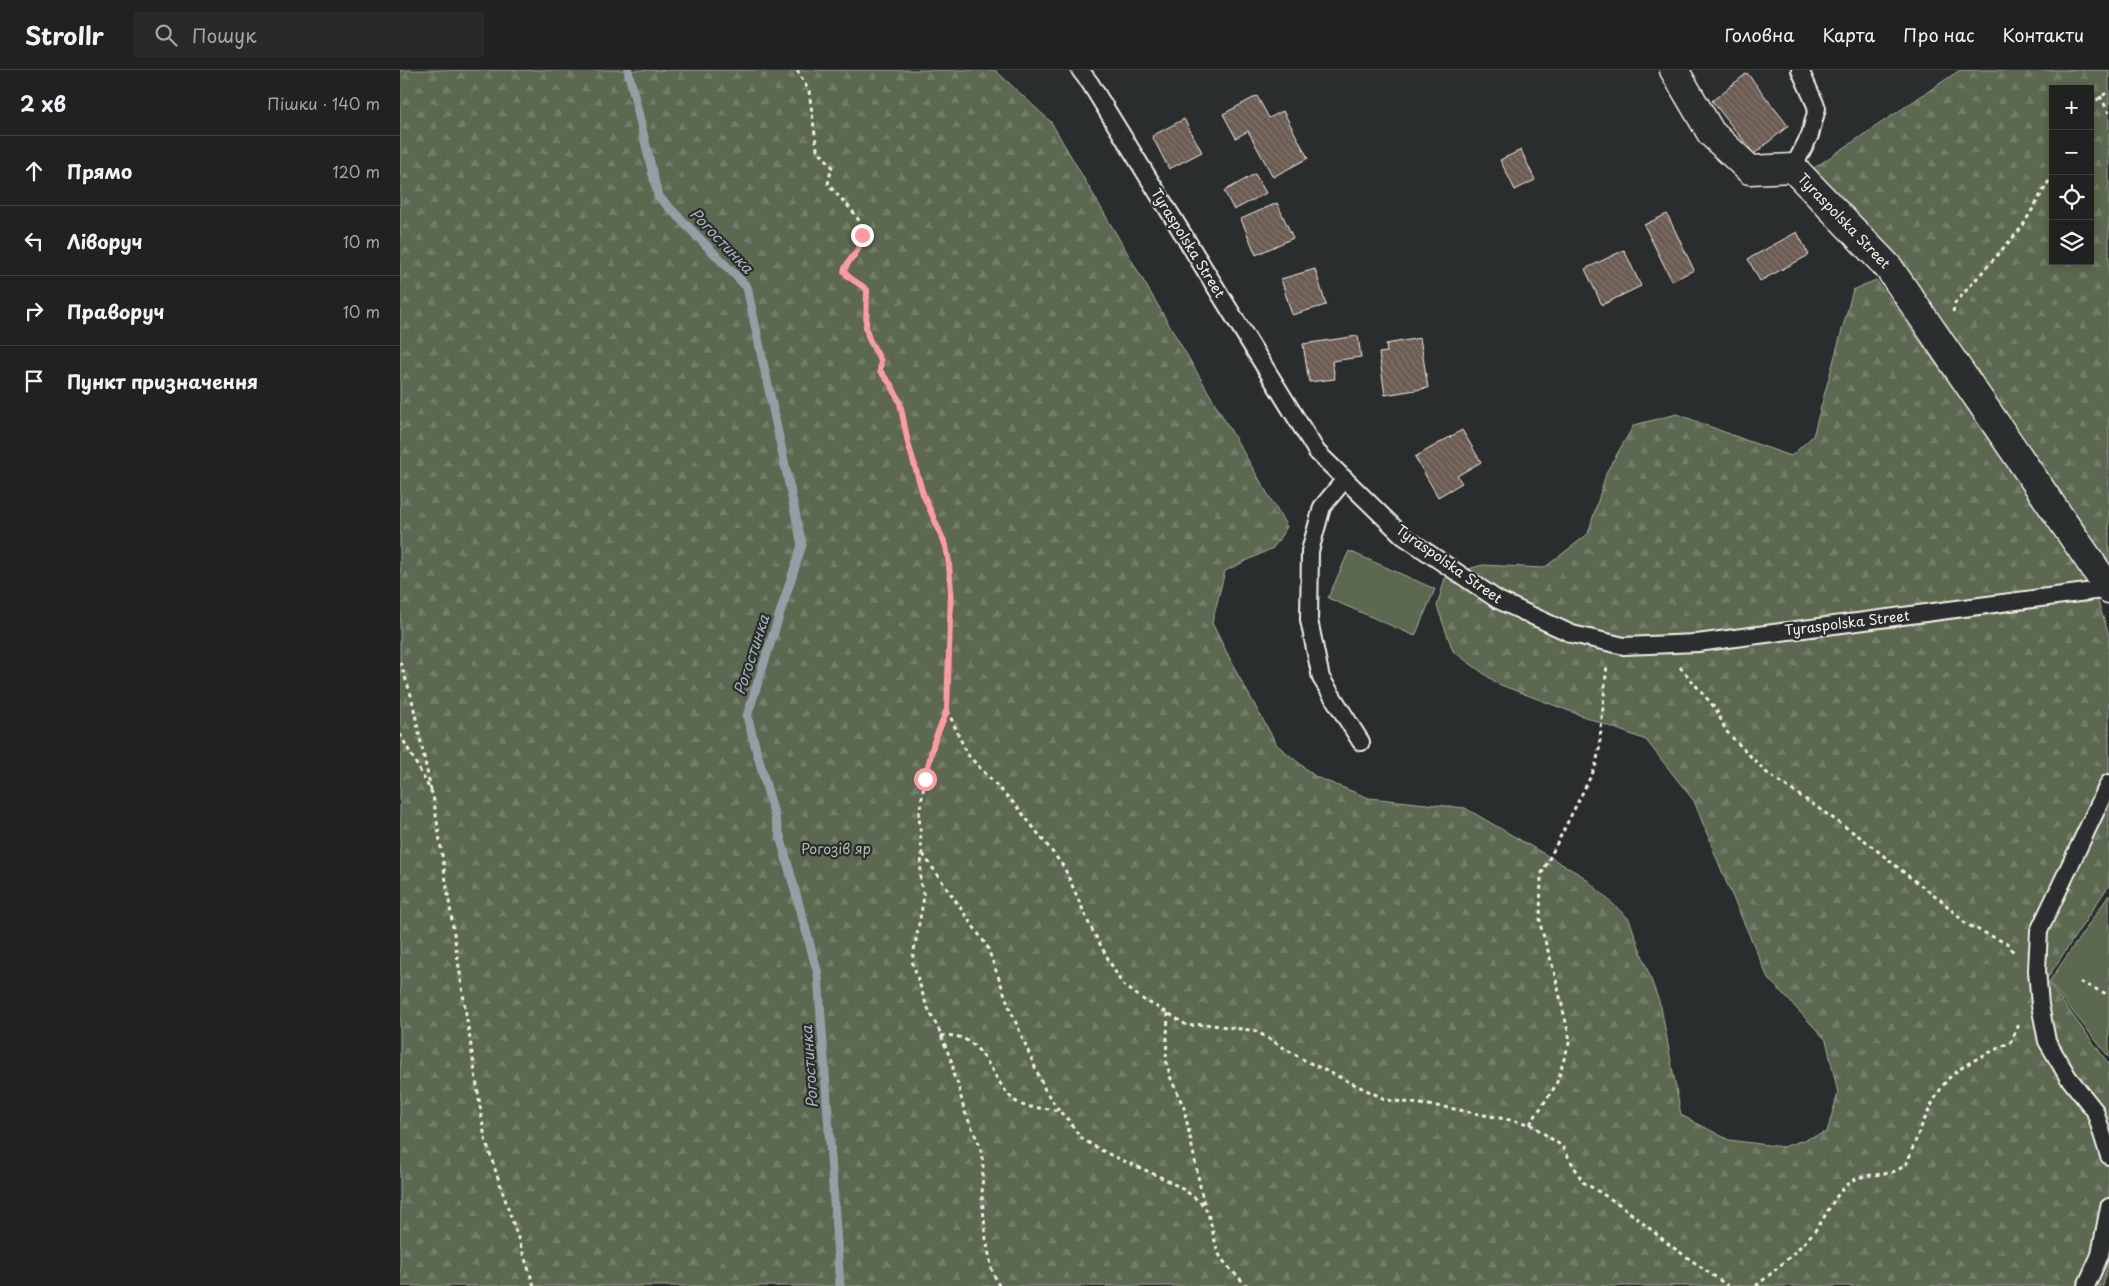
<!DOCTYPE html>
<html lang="uk">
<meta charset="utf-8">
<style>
:root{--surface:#202222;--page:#282a2a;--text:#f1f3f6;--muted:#a2a4a5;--line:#3d3f40}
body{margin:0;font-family:"Playpen Sans",sans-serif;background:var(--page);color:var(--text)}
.controls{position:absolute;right:15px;top:15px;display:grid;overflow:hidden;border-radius:0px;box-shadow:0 2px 8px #0003}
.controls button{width:45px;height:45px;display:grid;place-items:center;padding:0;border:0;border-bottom:1px solid var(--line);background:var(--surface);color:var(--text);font:25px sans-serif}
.stop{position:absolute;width:15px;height:15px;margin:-11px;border:4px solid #ff9aa2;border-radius:50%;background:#fff}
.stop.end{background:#ff9aa2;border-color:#fff;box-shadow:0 1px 5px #0008}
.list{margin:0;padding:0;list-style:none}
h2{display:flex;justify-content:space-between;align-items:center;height:65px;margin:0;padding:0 20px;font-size:21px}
h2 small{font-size:16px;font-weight:400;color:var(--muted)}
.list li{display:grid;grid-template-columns:32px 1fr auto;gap:15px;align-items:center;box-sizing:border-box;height:70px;padding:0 20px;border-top:1px solid var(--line)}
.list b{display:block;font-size:19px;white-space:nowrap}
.list em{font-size:16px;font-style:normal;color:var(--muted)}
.icon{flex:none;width:28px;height:28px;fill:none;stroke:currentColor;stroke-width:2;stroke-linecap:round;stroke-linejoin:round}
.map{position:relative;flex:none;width:1709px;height:1216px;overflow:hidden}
header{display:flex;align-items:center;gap:30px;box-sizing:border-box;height:70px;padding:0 25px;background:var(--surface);border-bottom:1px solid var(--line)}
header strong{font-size:24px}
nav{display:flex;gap:28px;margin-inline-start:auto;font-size:18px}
.search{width:350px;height:45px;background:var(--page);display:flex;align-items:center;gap:12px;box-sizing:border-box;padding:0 18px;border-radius:0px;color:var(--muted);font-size:19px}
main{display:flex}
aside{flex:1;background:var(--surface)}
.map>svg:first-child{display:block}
</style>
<header>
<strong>Strollr</strong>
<div class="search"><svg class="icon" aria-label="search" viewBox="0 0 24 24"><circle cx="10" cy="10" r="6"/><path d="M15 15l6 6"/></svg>Пошук</div>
<nav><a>Головна</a><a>Карта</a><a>Про нас</a><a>Контакти</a></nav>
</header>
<main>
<aside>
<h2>2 хв<small>Пішки · 140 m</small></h2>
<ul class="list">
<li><svg class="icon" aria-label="ahead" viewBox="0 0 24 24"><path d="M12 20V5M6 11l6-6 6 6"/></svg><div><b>Прямо</b></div><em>120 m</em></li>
<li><svg class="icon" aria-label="left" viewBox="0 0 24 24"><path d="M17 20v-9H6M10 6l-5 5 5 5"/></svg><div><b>Ліворуч</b></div><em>10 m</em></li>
<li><svg class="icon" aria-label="right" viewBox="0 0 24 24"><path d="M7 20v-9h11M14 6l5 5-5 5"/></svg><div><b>Праворуч</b></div><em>10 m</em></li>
<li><svg class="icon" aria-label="arrive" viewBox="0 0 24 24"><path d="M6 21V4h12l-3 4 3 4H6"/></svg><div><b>Пункт призначення</b></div></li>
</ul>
</aside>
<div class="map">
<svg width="1709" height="1216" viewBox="0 0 1709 1216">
<defs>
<pattern id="forest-firs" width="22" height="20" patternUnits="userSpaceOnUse" patternTransform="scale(1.25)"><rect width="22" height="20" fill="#5b6850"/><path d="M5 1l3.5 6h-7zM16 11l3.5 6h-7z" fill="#737e69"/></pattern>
<pattern id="building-back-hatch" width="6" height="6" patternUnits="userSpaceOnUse" patternTransform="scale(1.25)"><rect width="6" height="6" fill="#6b5c52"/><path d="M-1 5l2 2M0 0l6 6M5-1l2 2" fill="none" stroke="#81746b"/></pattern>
</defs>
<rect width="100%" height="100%" fill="#2a2d2e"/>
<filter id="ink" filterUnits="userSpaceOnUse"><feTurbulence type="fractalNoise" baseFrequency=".02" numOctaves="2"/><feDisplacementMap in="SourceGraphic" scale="10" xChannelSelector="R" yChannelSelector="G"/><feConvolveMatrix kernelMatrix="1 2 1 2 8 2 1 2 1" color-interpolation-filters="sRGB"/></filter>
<g filter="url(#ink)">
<g fill="url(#forest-firs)" stroke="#a8ac9c" fill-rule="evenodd">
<polygon points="0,0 595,0 651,52 887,457 873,478 825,501 812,553 838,605 877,675 916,707 969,728 1065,738 1184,807 1229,849 1261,937 1281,1045 1329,1070 1383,1077 1427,1062 1438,1023 1426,970 1368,908 1325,809 1294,731 1246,670 1098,614 1053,581 1037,536 1046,505 1083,495 1144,498 1188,464 1207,401 1234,355 1277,344 1348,371 1391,386 1413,366 1453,220 1476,210 1691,511 1709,565 1709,815 1646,910 1709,994 1709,1191 1703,1216 0,1216"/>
<path d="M1560,0h149v494l-214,-308 -84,-86zM1653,19h37v172h-37z"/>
</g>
<g fill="#5b6850" stroke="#a8ac9c">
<polygon points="949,481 1035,519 1015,566 928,528"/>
<polygon points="1709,825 1709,987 1649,912"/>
</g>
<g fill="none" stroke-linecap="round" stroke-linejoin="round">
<polyline stroke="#939fa4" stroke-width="9" points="228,0 258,126 347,217 402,475 347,646 418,904 440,1216"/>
</g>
<g fill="url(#building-back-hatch)" stroke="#f4f1e8">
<polygon points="1347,3 1388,56 1354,84 1312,31"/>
<polygon points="857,26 869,48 883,41 908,88 873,107 848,61 836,68 823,44"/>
<polygon points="784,49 802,82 769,99 752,66"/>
<polygon points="1121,80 1135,110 1115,120 1100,90"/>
<polygon points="855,104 866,123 834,140 824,121"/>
<polygon points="877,133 893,168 856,185 841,149"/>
<polygon points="1267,144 1294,200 1272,211 1244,155"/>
<polygon points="1397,162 1409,185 1360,211 1348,189"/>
<polygon points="1224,180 1241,216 1202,235 1185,199"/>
<polygon points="915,199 926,235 892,245 881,209"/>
<polygon points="958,266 961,287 932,291 935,309 909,312 903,274"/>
<polygon points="1020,268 1028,318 985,325 979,283 987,282 986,274"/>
<polygon points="1062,360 1081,392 1057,406 1062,413 1038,427 1015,387"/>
</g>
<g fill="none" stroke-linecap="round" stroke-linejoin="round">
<g stroke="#f4f1e8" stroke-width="20">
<g id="lane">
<polyline points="680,0 690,13 917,382 1003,466 1098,530 1172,564 1224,576 1297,573 1709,519"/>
<polyline points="1393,98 1410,65 1417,38 1400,0"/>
<polyline points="945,409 922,437 910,481 909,550 921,608 961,672"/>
<polyline points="1709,713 1639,861 1637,900 1640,935 1647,971 1668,1007 1695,1041 1709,1086"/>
<polyline points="1686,1216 1700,1185 1709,1137"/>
</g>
</g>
<g stroke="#f4f1e8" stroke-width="31">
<polyline id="street" points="1274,0 1311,63 1350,100 1393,98 1489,198 1709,519"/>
</g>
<g stroke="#f4f1e8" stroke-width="3" stroke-dasharray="4 4" stroke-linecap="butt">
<path d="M397,0l12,21 8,58 15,17 -4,18c13,18 42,35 33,61 -3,10 -13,16 -17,26 6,10 15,11 23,19l-1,37 3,12 12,22v10l11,15 8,17 8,40 15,51 23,52 5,46 -4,117"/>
<polyline points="1700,26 1709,43"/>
<polyline points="1690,35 1709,21"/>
<polyline points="1553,242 1555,233 1622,157 1653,104"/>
<polyline points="0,592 11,625 31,720"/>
<polyline points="1280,597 1316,639 1326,661 1367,703 1463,769 1507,805 1541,830 1566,854 1608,874 1614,883"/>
<polyline points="0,664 33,725 85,1069 134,1216"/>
<polyline points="523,784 587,876 610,939 645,1020 660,1042"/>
<polyline points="1680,912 1709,925"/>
<polyline points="768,943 766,990 771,1009 784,1038 804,1135"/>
<path d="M541,966c46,-7 51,54 79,68 12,6 30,2 41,9 9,5 13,19 22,26 37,26 86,34 119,65 10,10 11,38 17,50 6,12 19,22 28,32"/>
<polyline points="1130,1054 1156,1015 1170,970 1154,901 1140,854 1141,805 1195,698 1199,680 1207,594"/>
<polyline points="599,1216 592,1200 586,1169 582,1128 583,1094 580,1076 564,1040 558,1014 553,1004 553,995 539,960 526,934 512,891 524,827 520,810 522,783 519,745 525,709 534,672 547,639 567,684 619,739 664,797 690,856 722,914 744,930 768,943 788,956 805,954 856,961 904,990 987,1030 1044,1037 1130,1054 1162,1076 1183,1112 1222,1136 1271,1176 1328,1216"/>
<path d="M1356,1216c21,-17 44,-37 61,-58 11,-15 18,-35 34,-46 18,-13 38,-1 56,-19 9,-24 26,-69 43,-86 16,-15 41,-25 61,-35l9,-20"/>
</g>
<use href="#lane" stroke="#2a2d2e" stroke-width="16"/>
<use href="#street" stroke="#2a2d2e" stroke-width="28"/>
</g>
</g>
<g fill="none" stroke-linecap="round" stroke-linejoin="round" filter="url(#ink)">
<path stroke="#ff9aa2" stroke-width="6" d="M462,165c-1,18 -12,20 -18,36 6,10 15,11 23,19l-1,38 3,11 12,22 -1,10 12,15 8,17 8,40 15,51 23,52 3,17 2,29 -4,118 -13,32 -9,37"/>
</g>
<g text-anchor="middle" stroke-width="4.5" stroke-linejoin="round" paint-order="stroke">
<g font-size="14" fill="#f4f1e8" stroke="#2a2d2e">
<text transform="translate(1444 151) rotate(46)" y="5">Tyraspolska Street</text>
<text transform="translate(788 173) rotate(58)" y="5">Tyraspolska Street</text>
<text transform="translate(1049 494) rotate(35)" y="5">Tyraspolska Street</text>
<text transform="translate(1447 553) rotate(-7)" y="5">Tyraspolska Street</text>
</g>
<g font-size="14" fill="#b7baab" stroke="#2a2d2e">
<text x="436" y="784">Рогозів яр</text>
</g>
<g font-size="15" font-style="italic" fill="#abb4b5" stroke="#2a2d2e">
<text transform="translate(321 171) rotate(46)" y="5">Рогостинка</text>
<text transform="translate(352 585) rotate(-72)" y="5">Рогостинка</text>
<text transform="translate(410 997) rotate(-94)" y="5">Рогостинка</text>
</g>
</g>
</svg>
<div class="controls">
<button>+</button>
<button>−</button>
<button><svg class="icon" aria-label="locate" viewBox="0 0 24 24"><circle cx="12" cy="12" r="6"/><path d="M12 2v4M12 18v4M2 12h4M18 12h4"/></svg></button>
<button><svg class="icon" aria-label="layers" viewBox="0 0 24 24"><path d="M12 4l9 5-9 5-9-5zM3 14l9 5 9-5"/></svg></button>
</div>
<div class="stop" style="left:525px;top:709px"></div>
<div class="stop end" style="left:462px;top:165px"></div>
</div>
</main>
